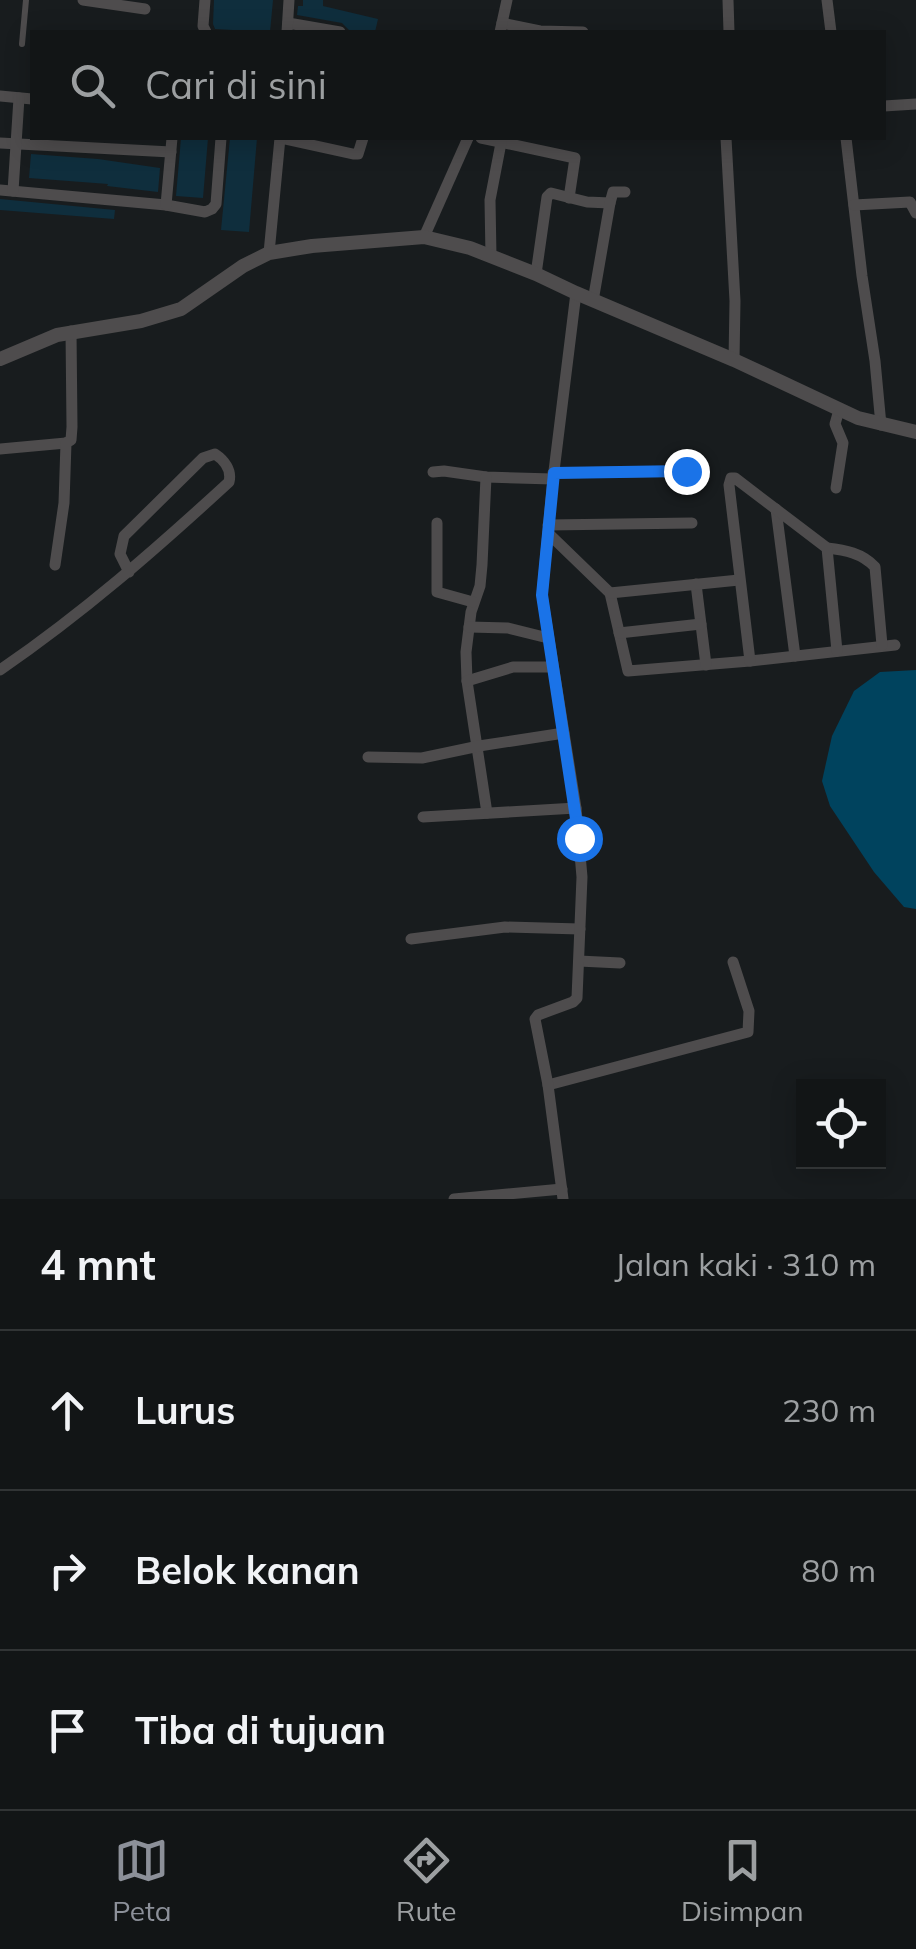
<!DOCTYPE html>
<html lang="id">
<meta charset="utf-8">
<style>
:root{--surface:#121516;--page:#1b1e1f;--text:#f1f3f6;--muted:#9c9fa1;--line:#313435;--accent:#8c9099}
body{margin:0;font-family:Mulish,sans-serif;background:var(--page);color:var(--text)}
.controls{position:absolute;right:30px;bottom:30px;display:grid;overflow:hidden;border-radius:0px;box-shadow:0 5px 25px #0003}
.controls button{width:90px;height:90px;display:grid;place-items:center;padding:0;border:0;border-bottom:2px solid var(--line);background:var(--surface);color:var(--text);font:50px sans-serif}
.stop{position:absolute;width:30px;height:30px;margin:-22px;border:8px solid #1a73e8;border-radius:50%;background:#fff}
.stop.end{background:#1a73e8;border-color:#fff;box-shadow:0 2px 10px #0008}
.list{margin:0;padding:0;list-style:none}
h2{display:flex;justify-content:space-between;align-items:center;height:130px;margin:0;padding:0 40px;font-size:42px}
h2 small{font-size:32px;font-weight:400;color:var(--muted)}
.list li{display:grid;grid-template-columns:65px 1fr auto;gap:30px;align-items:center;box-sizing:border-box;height:160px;padding:0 40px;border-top:2px solid var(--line)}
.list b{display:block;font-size:38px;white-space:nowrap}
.list em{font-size:32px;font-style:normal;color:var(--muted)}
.icon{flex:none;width:55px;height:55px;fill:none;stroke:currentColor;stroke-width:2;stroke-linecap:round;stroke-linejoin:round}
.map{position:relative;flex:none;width:916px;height:1199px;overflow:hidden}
.search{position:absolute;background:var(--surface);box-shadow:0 5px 25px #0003;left:30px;right:30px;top:30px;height:110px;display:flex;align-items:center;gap:25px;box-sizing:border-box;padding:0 35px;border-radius:0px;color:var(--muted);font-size:38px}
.sheet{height:610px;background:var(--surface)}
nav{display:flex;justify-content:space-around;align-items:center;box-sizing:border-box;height:140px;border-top:2px solid var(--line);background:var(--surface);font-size:28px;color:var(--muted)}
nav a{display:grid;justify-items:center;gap:5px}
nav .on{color:var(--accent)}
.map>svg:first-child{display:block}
</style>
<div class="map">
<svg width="916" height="1199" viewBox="0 0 916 1199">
<rect width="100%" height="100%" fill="#181c1e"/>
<polygon fill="#00435e" points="916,670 916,909 904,907 874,872 830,806 822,781 832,736 854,691 880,672"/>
<g fill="#0f2e3d">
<polygon points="214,0 273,0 270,32 215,29 213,24"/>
<polygon points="303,0 323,0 323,6 378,19 375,32 361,32 349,30 342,23 297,15 298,6 303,6"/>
<polygon points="181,138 208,138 203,198 176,196"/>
<polygon points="230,138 257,138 249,232 221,230"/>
<polygon points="31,154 98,159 160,168 158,192 107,186 108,184 29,178"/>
<polygon points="0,199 115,210 114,219 0,210"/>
</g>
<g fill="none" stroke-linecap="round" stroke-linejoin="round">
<polyline stroke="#4e4c4d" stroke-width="6" points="22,44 26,0"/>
<g stroke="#4e4c4d" stroke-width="11">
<polyline points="83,0 145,9"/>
<polyline points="205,0 203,26 206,32"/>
<polyline points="728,0 729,32"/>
<polyline points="827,0 831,32"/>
<polyline points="288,23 340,32"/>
<polyline points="502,23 540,31 583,32"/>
<polyline points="287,32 289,0"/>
<polyline points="500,32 507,0"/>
<polyline points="0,96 32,99"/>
<polyline points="884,106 916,104"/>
<polyline points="280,138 353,154 358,154 363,138"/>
<polyline points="481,138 575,158 569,198"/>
<polyline points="726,138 735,301 734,360"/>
<polyline points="846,138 862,276 875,361 881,425"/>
<polyline points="0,143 171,152"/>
<polyline points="0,190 166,205 205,212 212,209 216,204 221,138"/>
<polyline points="13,191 19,98"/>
<polyline points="166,205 172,138"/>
<polyline points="854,205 910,202 916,213"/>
<polyline points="424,237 468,138"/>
<polyline points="269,253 280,138"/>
<polyline points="491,256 490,200 501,143"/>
<polyline points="536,274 547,197 551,193 587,202 610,203 613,192 625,192"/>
<polyline points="593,301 610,203"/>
<polyline points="0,449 66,443"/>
<polyline points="433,472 444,471 486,477 553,479"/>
<polyline points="553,473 686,471"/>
<polyline points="486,477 482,565 480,586 471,612 466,652 467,681 487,813"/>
<polyline points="836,488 843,443 835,424 839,410"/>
<polyline points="776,509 795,656"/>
<polyline points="437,523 437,592 473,602"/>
<polyline points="548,525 692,523"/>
<polyline points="548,533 610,593 628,671 750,661 895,645"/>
<path d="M827,548c18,2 35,5 48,19l7,78"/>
<polyline points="55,565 64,503 66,443 71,440 72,427 71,331"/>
<polyline points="696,584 706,665"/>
<polyline points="610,593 739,580"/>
<polyline points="469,627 508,628 548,638"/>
<polyline points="619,633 701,624"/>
<polyline points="750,661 729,485 731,478 735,478 827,548 837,651"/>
<path d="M0,670c83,-57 155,-120 229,-188 3,-12 -5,-22 -14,-28l-12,4 -79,78 -4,18 9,18"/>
<polyline points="467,681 513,667 553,667"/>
<polyline points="368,757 422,758 479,746 564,733"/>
<polyline points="423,817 576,808"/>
<polyline points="411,939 505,927 580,929"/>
<polyline points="579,961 620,963"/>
<polyline points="548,1085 748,1032 749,1011 733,962"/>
<polyline points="454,1199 562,1189"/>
<polyline points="563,1199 548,1085 535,1019 538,1015 573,1002 577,998 582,877 576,808 542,595 553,479 576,293"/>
</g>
<polyline stroke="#4e4c4d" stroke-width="14" points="0,359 57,335 141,321 181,309 243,266 269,253 312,246 424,237 470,248 536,274 576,293 734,360 858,418 916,432"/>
</g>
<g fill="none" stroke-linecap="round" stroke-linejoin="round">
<polyline stroke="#1a73e8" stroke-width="12" points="579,838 542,595 554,473 686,471"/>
</g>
</svg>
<div class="controls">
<button><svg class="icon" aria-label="locate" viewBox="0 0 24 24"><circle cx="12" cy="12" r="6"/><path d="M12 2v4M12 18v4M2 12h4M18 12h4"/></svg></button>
</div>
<div class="stop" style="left:579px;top:838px"></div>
<div class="stop end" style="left:686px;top:471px"></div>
<div class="search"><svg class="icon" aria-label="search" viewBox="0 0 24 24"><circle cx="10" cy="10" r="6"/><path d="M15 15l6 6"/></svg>Cari di sini</div>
</div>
<section class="sheet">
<h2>4 mnt<small>Jalan kaki · 310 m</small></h2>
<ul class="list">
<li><svg class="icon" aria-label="ahead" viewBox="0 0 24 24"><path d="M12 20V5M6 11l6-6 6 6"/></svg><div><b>Lurus</b></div><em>230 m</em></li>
<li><svg class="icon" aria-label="right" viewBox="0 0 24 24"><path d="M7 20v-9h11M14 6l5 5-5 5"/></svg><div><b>Belok kanan</b></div><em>80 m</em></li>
<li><svg class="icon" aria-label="arrive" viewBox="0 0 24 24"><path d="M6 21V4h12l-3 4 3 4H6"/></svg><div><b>Tiba di tujuan</b></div></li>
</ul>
</section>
<nav>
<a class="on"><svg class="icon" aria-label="map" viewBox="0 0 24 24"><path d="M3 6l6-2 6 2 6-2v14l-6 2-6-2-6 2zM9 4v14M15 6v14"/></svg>Peta</a>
<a><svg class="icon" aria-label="directions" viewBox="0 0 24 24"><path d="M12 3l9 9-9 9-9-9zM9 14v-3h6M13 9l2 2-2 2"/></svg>Rute</a>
<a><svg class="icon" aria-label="saved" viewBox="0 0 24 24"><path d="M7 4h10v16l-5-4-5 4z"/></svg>Disimpan</a>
</nav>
